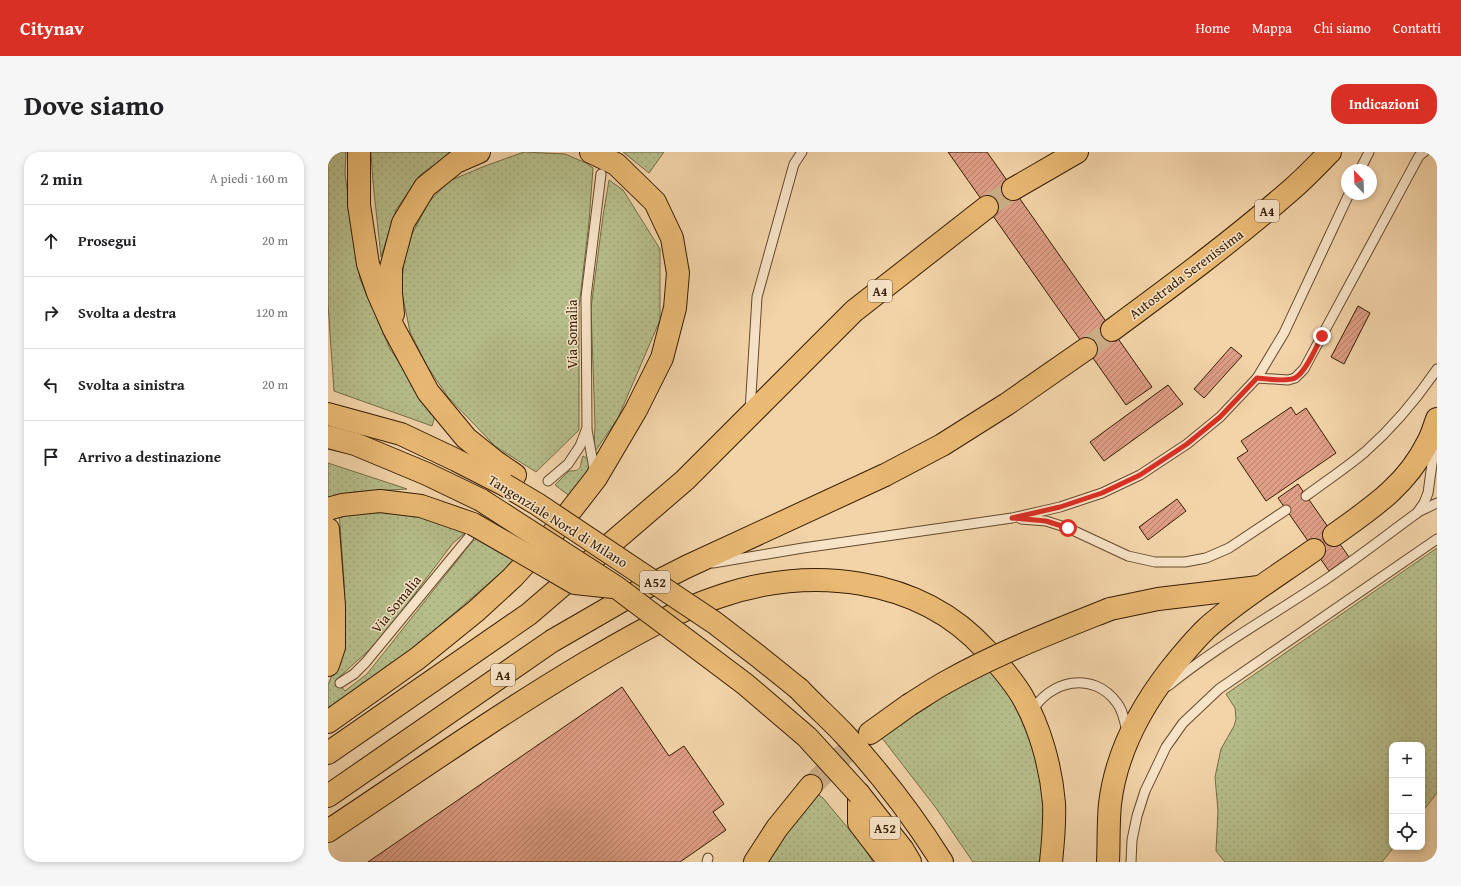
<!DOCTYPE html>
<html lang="it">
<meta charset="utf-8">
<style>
:root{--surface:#fff;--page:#f6f6f6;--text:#202124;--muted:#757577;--line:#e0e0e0;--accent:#d93025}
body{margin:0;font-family:"Gentium Book Plus",serif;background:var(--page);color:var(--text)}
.controls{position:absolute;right:12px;bottom:12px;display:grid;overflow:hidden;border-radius:8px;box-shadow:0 2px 6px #0003}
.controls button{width:36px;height:36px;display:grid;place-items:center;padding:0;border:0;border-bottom:1px solid var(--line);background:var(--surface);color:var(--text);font:20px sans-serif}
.compass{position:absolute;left:1013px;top:12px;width:36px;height:36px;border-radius:50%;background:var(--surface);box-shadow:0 2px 6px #0003;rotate:337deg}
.stop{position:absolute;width:12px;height:12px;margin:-9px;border:3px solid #d93025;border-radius:50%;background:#fff}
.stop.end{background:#d93025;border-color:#fff;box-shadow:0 1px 4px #0008}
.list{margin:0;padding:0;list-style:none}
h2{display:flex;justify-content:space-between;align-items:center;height:52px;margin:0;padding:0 16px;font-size:17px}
h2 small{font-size:13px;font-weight:400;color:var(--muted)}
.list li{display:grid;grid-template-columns:26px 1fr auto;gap:12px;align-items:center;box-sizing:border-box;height:72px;padding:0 16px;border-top:1px solid var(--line)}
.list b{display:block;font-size:15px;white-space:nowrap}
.list em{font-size:13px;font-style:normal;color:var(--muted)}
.icon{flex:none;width:22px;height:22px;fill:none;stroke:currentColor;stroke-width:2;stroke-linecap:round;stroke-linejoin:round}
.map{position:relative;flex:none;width:1109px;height:710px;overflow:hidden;border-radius:16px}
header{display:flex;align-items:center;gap:24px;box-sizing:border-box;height:56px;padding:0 20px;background:var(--accent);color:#fff}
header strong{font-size:19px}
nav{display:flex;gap:22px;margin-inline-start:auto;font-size:14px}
.intro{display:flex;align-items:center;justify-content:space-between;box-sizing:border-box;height:96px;padding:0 24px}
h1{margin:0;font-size:28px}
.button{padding:10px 18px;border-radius:16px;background:var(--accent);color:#fff;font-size:14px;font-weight:700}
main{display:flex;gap:24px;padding:0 24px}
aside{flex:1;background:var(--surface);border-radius:16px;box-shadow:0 2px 6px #0003}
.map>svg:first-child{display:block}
</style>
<header>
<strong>Citynav</strong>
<nav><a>Home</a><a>Mappa</a><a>Chi siamo</a><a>Contatti</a></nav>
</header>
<div class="intro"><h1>Dove siamo</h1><a class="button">Indicazioni</a></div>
<main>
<aside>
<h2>2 min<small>A piedi · 160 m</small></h2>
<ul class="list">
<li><svg class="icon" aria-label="ahead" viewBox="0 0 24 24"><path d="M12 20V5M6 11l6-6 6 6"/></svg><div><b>Prosegui</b></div><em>20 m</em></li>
<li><svg class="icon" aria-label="right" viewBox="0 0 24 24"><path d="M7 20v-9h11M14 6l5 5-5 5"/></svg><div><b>Svolta a destra</b></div><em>120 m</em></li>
<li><svg class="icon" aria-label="left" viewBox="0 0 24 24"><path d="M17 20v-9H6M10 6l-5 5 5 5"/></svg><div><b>Svolta a sinistra</b></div><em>20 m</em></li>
<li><svg class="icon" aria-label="arrive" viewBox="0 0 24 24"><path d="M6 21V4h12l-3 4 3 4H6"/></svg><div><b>Arrivo a destinazione</b></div></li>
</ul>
</aside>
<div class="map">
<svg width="1109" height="710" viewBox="0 0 1109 710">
<defs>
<pattern id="grass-dots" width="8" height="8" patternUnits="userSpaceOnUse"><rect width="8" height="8" fill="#b6be8b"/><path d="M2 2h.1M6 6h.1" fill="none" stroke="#9da376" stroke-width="1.8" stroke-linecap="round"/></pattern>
<pattern id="building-hatch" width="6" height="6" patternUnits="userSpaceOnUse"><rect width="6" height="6" fill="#df9e86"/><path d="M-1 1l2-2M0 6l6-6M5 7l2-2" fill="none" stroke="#b6806b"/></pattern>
</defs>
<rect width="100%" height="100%" fill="#f3d4a9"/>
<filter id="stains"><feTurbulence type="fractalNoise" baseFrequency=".005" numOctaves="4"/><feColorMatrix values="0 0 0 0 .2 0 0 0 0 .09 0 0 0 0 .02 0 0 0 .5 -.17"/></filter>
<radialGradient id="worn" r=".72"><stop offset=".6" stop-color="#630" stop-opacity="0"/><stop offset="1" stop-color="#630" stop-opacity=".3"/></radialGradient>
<g fill="url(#grass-dots)" stroke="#766d47">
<polygon points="0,0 18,0 17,22 32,127 62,197 107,264 104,274 6,239 0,152"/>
<polygon points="45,0 125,0 92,23 68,58 53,105 45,30 43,1"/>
<polygon points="196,0 237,2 258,11 265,16 261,70 251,155 251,278 208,320 167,294 120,245 99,214 82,180 73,136 78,93 101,50 121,29 157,14"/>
<polygon points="295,0 336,0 321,21"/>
<polygon points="281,28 295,38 332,97 332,168 290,266 268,298 266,295 267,273 263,156 275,64"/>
<path d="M255,304c6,3 8,6 6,12l-18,29 -16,-12 14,-14c14,0 10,-4 14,-15z"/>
<polygon points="0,311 79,337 26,340 0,346"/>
<polygon points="68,356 143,376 125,391 64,472 41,498 8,528 17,539 39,522 143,391 153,383 189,407 89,493 0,564 0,533 8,513 17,468 16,429 11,359"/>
<polygon points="1109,396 1109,641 1094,660 1094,593 1064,593 1064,695 1066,695 1054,710 897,710 888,699 890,659 887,625 893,597 906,574 908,567 907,556 898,542"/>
<polygon points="667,518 687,548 705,593 716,634 717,682 712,710 645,710 608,656 554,586 578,563 629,533"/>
<polygon points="488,641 495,646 534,693 545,710 434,710"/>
</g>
<g fill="url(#building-hatch)" stroke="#351c03">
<polygon points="620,0 659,0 824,235 798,253"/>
<polygon points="1030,154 1042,161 1016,212 1003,205"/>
<polygon points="903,195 914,204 876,246 866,237"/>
<polygon points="840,233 855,252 776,309 762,290"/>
<polygon points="963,255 968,263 978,256 1008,301 938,349 909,306 920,299 913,289"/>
<polygon points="970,332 1021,405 1001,419 950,346"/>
<polygon points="849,347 858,359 820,388 811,375"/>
<polygon points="294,535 341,604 356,594 396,652 385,660 398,678 352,710 40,710"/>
</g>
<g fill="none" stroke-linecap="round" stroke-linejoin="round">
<g stroke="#cdaf88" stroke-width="22" stroke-dasharray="22 11" stroke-linecap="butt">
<polyline points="659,55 685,37"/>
<polyline points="758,197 784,178"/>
<polyline points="483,634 514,604 542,581"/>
</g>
<g stroke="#644a2c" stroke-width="11">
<g id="lane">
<polyline points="1032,18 1041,0"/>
<polyline points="929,226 960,228 967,226 976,217 1091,4 1096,0"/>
<polyline points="422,259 429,145 466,12 474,0"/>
<polyline points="259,278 267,322"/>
<polyline points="220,329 240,312 252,294 259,276 258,145 273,22"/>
<path d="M978,344c20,-15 40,-28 59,-44 28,-25 51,-52 72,-83"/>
<polyline points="1090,360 1109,351"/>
<polyline points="693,367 718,369 740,376 800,404 827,410 857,410 878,406 901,396 958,358"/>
<polyline points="385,411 475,396 684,366 732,355 774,341 812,323 859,292 892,265 929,226 956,181 1021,42"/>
<polyline points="12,531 26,522 38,510 141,385"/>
<path d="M840,534c48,-39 100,-68 151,-102 33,-22 65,-47 98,-71l7,-10 4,-10 7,-51"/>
<path d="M703,561c18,-33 62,-43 86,-10 6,8 8,19 10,29"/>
<polyline points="379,710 380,706"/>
<polyline points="803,710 804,688 809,664 817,639 838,595 855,571 891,537 1109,387"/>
</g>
</g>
<g stroke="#351c03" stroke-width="24">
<g id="highway">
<polyline points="31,0 31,53 40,112 50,141 66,177 100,240 138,286 168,310 187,323"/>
<polyline points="685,37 749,0"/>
<polyline points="65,162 63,141 63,116 75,71 97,35 128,10 151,0"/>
<path d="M784,178c61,-45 122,-90 179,-140 14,-12 26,-25 39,-38"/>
<polyline points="0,262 73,282 128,308 177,333"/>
<polyline points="0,285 27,292 99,322 153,348"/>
<polyline points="0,357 14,353 52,349 93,354 145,372"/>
<polyline points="0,377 6,454 6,495 0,513"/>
<path d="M1006,383c38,-27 73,-50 94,-93 4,-7 6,-15 9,-23"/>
<polyline points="782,457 830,447 931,435"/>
<path d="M471,537c15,16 31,30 46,46 35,38 70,84 97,127"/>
<polyline points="0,570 90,506 148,459 185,425 226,380 268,326 308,258 334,206 347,156 350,121 344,86 327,50 288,12 263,0"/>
<polyline points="542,581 581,553"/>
<polyline points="0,601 201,462 357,328 526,159 659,55"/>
<polyline points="531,642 575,698 582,710"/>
<polyline points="531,642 531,671 561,710"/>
<polyline points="0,644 224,489 307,441 358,415 557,323 614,293 679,252 758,197"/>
<path d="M0,679c84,-56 167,-114 254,-166 43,-25 88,-52 136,-68 90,-32 201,-21 268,53 12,14 26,29 36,46 18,31 29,71 32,107 1,20 -1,40 -3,59"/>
<polyline points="427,710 449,676 483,634"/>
<path d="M780,710c1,-19 0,-39 2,-58 6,-51 29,-94 60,-134 12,-15 24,-30 38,-43 33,-29 71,-52 106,-77"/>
</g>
</g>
<use href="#lane" stroke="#f7e3c7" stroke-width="9"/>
<use href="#highway" stroke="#eaba74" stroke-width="22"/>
<g stroke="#351c03" stroke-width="24" stroke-linecap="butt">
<g id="highway-bridge">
<polyline points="177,333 209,352 387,471 430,504 471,537"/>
<polyline points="153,348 288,435 417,532 479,585 531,642"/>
<polyline points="145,372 247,431 285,435"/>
<path d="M581,553c13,-8 26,-17 39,-24 52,-29 107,-50 162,-72"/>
</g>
</g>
<use href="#highway-bridge" stroke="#eaba74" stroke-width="22"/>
</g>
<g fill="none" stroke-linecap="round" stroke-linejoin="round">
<path stroke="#d93025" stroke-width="5" d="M740,376l-22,-7 -34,-3 48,-11 42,-14 38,-18 47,-31 33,-27 37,-39c10,1 29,4 38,0 11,-6 21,-31 27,-42"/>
</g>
<g text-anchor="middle" stroke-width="3" stroke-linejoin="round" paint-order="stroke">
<g fill="#f7e3c7" stroke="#6f583e" stroke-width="1">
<rect x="927" y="48" width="24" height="22" rx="3"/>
<rect x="540" y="128" width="24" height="22" rx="3"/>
<rect x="312" y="419" width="30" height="22" rx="3"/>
<rect x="163" y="512" width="24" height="22" rx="3"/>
<rect x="542" y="665" width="30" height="22" rx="3"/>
</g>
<g font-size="13" font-weight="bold" fill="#351c03">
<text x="939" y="64">A4</text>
<text x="552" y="144">A4</text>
<text x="327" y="435">A52</text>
<text x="175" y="528">A4</text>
<text x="557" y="681">A52</text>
</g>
<g font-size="14" fill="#351c03" stroke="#f7e3c7">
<text transform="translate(858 122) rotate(-37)" y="5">Autostrada Serenissima</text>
<text transform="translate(244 182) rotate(-90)" y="5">Via Somalia</text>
<text transform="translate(230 369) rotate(32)" y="5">Tangenziale Nord di Milano</text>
<text transform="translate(68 452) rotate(-51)" y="5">Via Somalia</text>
</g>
</g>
<rect width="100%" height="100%" filter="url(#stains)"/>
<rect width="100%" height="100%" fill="url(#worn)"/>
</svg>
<div class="controls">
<button>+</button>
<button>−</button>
<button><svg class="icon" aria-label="locate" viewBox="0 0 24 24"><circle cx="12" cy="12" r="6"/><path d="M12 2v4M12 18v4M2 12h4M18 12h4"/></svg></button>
</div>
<svg class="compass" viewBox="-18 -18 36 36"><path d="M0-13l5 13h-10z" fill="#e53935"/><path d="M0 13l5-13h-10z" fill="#757577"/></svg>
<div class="stop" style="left:740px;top:376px"></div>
<div class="stop end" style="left:994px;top:184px"></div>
</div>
</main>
